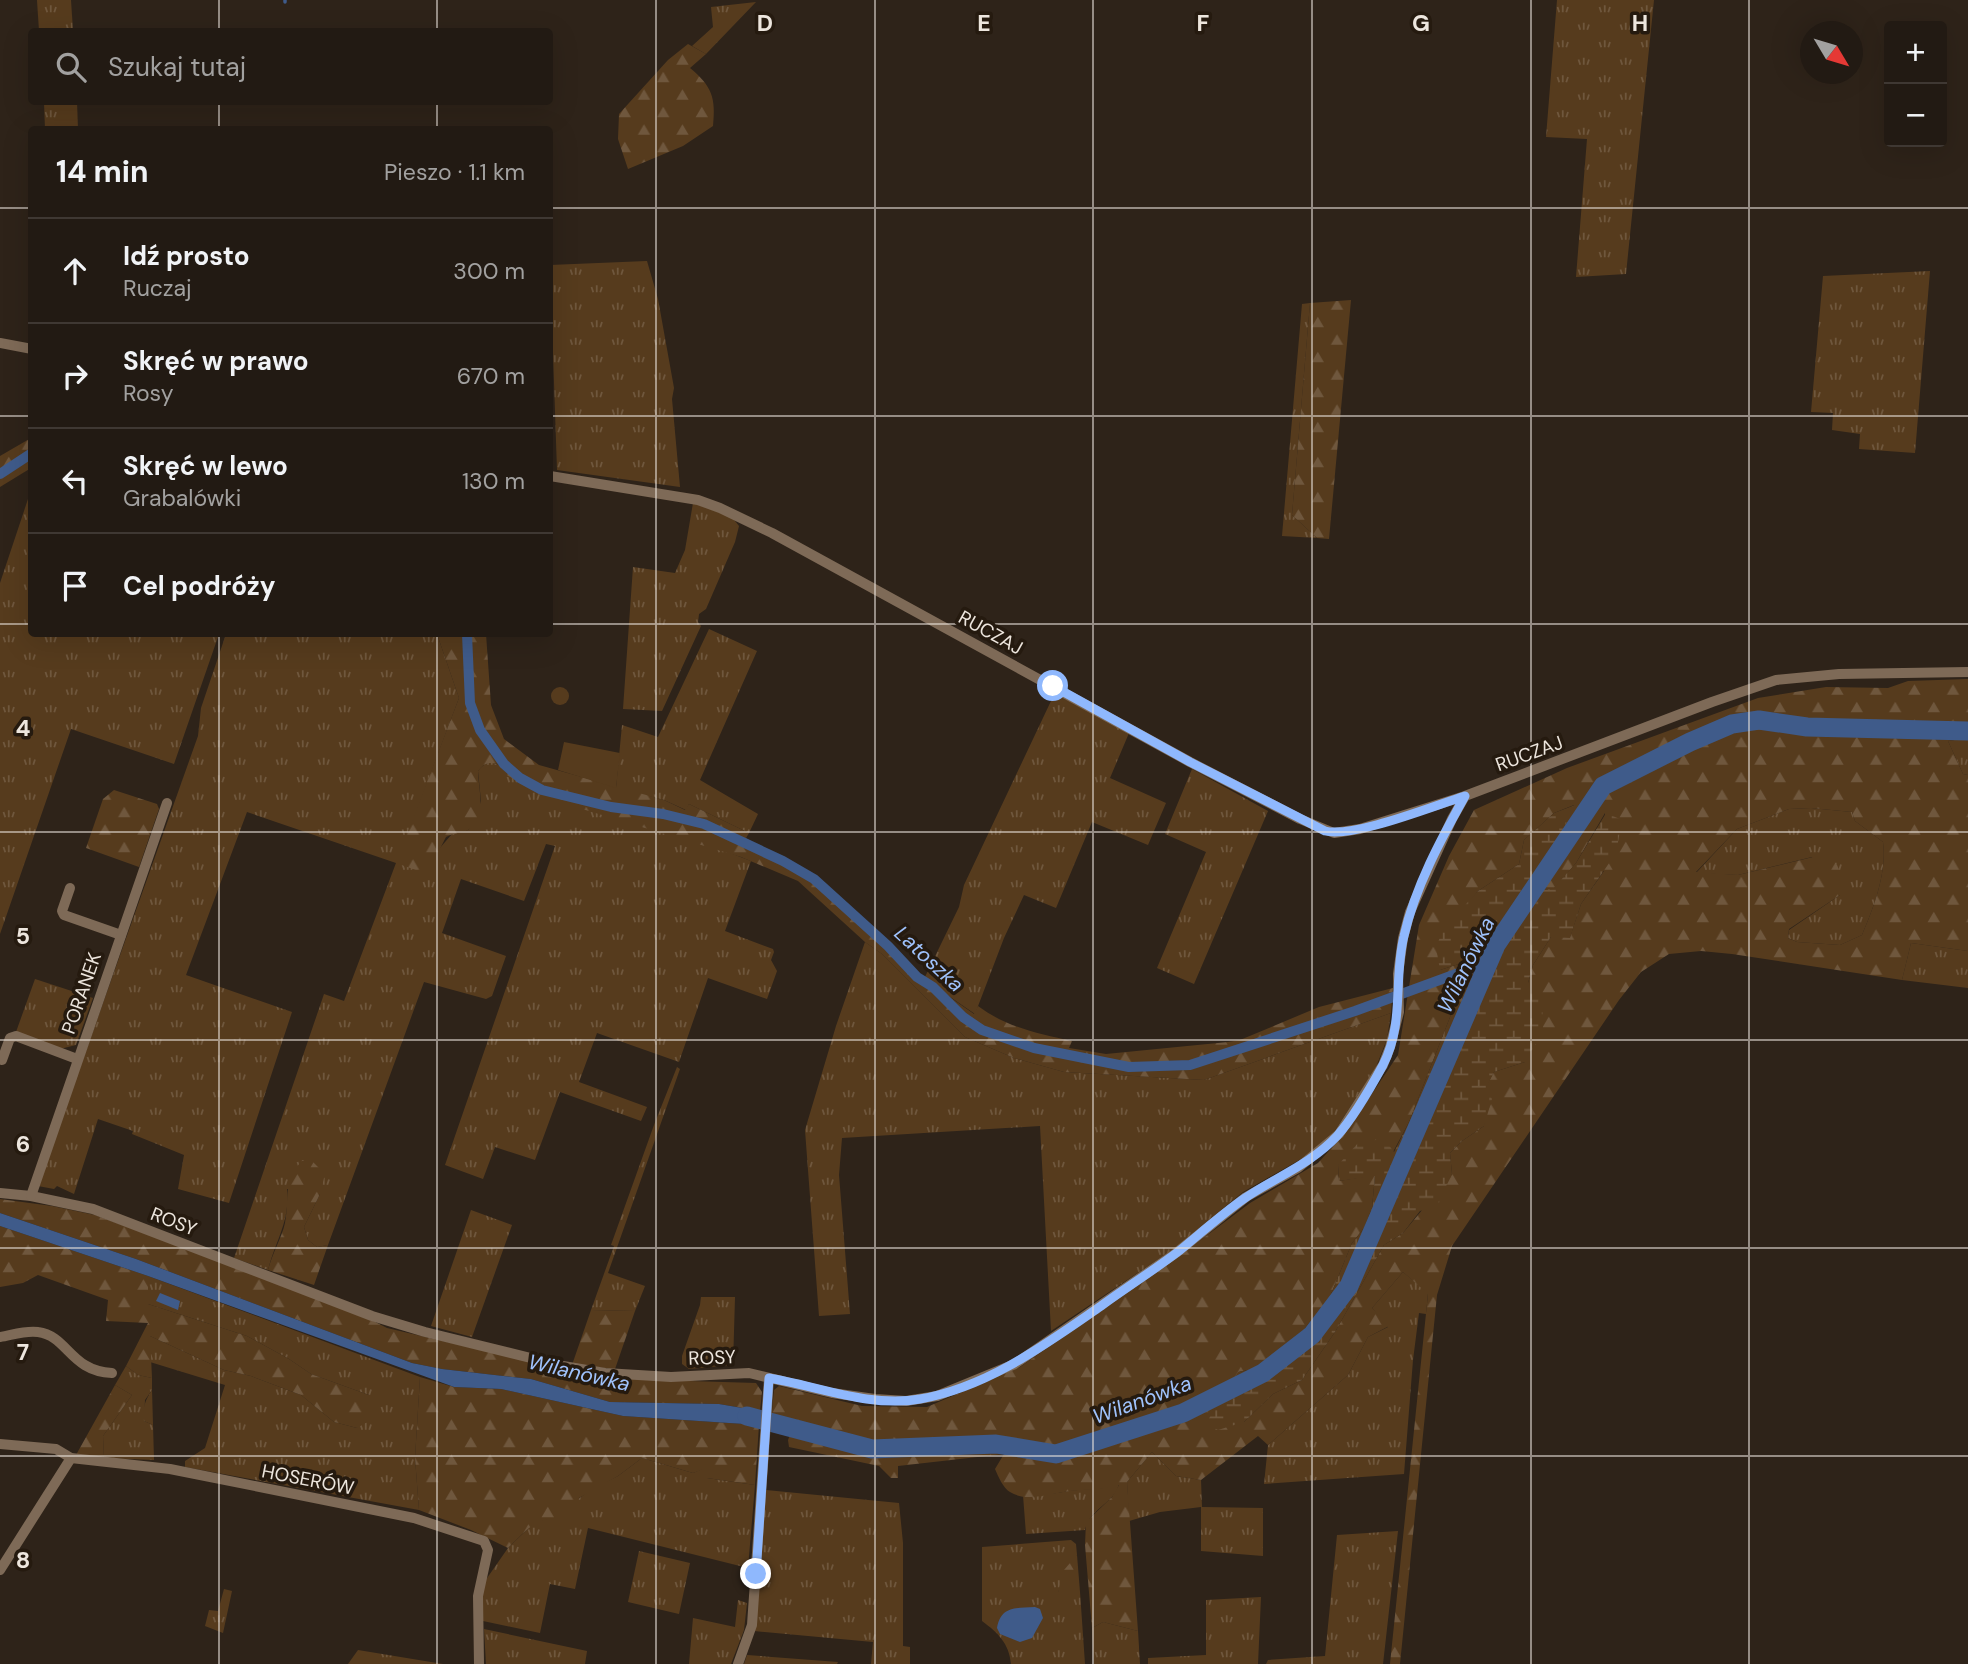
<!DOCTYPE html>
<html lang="pl">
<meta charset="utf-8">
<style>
:root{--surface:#221a13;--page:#2a231c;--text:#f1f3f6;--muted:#a2a1a0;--line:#3f3833}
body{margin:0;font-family:"DM Sans",sans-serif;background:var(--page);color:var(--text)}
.controls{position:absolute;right:21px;top:21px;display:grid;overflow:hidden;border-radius:7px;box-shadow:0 7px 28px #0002}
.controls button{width:63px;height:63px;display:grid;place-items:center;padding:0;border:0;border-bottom:2px solid var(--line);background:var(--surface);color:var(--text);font:35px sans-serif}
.compass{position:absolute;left:1800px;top:21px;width:63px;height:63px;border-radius:50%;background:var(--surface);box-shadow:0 7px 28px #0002;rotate:128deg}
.stop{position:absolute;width:21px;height:21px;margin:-16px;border:5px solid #8fb8fd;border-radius:50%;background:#fff}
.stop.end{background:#8fb8fd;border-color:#fff;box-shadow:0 2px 7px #0008}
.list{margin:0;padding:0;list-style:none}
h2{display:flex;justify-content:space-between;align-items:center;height:91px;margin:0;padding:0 28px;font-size:30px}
h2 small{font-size:23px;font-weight:400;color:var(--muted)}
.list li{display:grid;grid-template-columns:46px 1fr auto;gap:21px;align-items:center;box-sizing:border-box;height:105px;padding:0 28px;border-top:2px solid var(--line)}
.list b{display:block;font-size:26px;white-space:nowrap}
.list p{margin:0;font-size:23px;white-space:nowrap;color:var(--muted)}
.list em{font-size:23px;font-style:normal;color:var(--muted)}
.icon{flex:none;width:38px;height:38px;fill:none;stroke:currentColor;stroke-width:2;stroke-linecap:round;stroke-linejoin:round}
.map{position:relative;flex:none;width:1968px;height:1664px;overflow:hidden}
.search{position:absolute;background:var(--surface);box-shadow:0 7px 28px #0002;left:28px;top:28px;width:525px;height:77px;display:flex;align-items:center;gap:18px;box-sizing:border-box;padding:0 24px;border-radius:7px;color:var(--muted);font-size:26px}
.panel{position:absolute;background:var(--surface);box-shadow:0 7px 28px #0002;left:28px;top:126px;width:525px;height:511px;border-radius:7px}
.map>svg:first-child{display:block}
</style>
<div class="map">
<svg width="1968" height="1664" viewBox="0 0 1968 1664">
<defs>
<pattern id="grass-tufts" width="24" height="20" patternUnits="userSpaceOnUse" patternTransform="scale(1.75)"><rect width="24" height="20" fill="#563b1d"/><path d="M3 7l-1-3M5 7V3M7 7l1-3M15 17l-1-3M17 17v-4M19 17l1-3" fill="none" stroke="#6f573d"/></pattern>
<pattern id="forest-firs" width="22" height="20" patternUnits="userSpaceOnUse" patternTransform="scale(1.75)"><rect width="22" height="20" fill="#563b1d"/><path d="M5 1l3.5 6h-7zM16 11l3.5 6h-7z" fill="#6f573d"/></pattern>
<pattern id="wetland-marsh" width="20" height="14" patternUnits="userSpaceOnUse" patternTransform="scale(1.75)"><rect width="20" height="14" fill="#563b1d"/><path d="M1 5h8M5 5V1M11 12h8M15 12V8" fill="none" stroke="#6f573d"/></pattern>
</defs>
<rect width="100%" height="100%" fill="#2e2319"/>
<g fill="url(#grass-tufts)">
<polygon points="37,0 71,0 73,31 39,31"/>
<polygon points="1557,0 1654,0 1626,274 1576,277 1587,139 1546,137"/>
<polygon points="756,2 706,54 692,46 713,27 711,7"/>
<polygon points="44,102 77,102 78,129 45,129"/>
<polygon points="647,261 658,299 674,388 672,399 680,487 557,470 550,265"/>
<polygon points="1930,271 1915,453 1859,449 1860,434 1832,430 1833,413 1811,412 1823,276"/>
<polygon points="1310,303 1292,515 1317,538 1282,536 1302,304"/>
<polygon points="31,490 32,634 219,634 174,764 71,729 0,934 0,583"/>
<polygon points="693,503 731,516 739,526 735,542 706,609 699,614 698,622 701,626 662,711 623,709 633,567 675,573 685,550"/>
<polygon points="709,629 757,651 700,780 758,814 749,833 689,804 686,810 664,800 616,788 622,725 658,737"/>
<path d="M226,634h211l22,64 -62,165 42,-14 13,-15 16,-4 6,-6 7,-23 -3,-30c9,-11 13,-9 25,-5l248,95 -26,70 48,18 1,3 -3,8 6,11 -10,28 -59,-21 -29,84 -82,-29 -18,49 68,25 -6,14 -81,-29 -25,68 -40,-13 -12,32 -38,-14 110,-319 -9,-2 -22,57 -63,-22 -19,54 64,23 -14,40 -6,3 -62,-17 -96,263 -11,2 -9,-7 -4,-13 16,-33 -33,-5c3,33 -11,50 -19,81l-34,-12 90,-264 20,7 52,-138 -149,-51 -61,163 106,37 -63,191 -51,-14 6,-34 -52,-21 1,-3 -35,-12 -24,75 -17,-8 -3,3 -16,-3 160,-450 3,-28z"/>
<circle cx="560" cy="696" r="9"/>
<polygon points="1059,696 1129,733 1110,778 1166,803 1148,845 1092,822 1056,908 1024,895 1004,938 975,1014 924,979 959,907 964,885 1051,701"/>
<polygon points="1968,738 1968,775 1963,774 1948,741"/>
<polygon points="1192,769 1268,811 1194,984 1157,968 1206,852 1165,834"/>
<path d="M1811,808l41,4 3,9 28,21c4,31 -9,65 -21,93l-22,10 -43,-3 -9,-4 1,-8 51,-35 -28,-38 -74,18 -42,-2 41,-44 52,-20z"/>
<polygon points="865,942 882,954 965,1037 1014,1058 1064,1072 1204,1080 1391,1013 1387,1039 1376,1067 1334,1132 1303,1158 1243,1192 1175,1248 1051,1331 1040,1126 842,1138 839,1175 850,1314 819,1316 805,1130 836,1026"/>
<polygon points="1911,943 1968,951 1968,988 1902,980"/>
<polygon points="35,979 93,998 76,1045 60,1049 16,1032"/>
<polygon points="677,1067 680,1069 608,1273 645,1286 635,1311 591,1310 614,1246 611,1245 654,1125"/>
<polygon points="471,1210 512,1225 472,1337 431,1326"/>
<polygon points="1403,1272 1428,1293 1426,1314 1419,1313 1413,1360 1404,1474 1264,1484 1268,1445 1348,1375 1368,1337 1388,1327 1372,1308"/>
<polygon points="148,1276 420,1377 415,1458 419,1510 185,1467 185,1461 205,1448 225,1385 150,1362 150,1336 224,1370 251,1376 301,1395 334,1422 357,1428 369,1395 311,1374 289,1359 247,1336 148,1304"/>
<polygon points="701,1297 735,1297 733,1365 689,1369 682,1364 682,1356 700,1305"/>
<polygon points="126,1366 138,1375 152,1378 152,1390 145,1400 144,1421 153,1425 154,1460 104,1458 103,1436 132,1395 115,1385"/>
<polygon points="1152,1452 1176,1476 1201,1480 1202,1507 1263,1508 1263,1556 1201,1551 1201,1507 1160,1512 1129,1521 1127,1482"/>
<polygon points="642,1458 693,1473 707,1467 707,1478 755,1485 748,1568 588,1528 575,1589 550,1584 540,1633 483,1621 481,1595 485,1581 508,1548 535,1522 552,1518 592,1489 618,1476"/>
<path d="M1119,1484c-5,20 -30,25 -34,46l-59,4 -3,-39c17,1 28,-1 45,-4 20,-3 31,0 51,-7z"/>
<polygon points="766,1490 899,1503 903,1543 903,1646 910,1647 910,1664 871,1664 873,1642 754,1631"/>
<polygon points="1398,1531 1383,1664 1266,1664 1268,1660 1325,1656 1337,1535"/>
<path d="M1071,1540l5,4 1,11 -19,37h22l5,72h-74c-2,-21 -13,-31 -29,-43v-74z"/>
<polygon points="639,1551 690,1563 679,1614 628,1602"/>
<polygon points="224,1589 232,1591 223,1633 205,1626 209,1610 218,1611"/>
<polygon points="1261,1597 1258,1664 1148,1664 1148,1658 1206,1655 1206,1600"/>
<polygon points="738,1600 747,1603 744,1630 731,1664 689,1664 693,1618 735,1627"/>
<polygon points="1103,1622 1138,1631 1140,1664 1094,1664 1092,1628"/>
<polygon points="484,1629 587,1651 585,1664 486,1664"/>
<polygon points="358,1650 443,1664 348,1664"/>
<polygon points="747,1655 838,1662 837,1664 744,1664"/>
</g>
<g fill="url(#forest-firs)" fill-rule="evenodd">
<path d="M688,44l18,10 -16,14c22,18 26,30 23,58l-30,20 -55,23 -10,-30 1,-25 49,-54z"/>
<polygon points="1351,300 1329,539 1317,538 1292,515 1310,303"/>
<polygon points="31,438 31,468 0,487 0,456"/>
<path d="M437,634h49l5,71 13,34 35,26 125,35 21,10 4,-6 60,29 -3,5 29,18 35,16 114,107 50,35 4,-8c28,21 60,28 94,35l-3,7 37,6 122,-12 12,-2 79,-33 74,-19 -2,25 -187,67 -140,-8 -50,-14 -49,-21 -83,-83 -17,-12 -67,-61 -57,-24 -172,-52 -31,-13 -37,-20 1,-7c-12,-3 -16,-4 -24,6 0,17 10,47 -10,59 -7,4 -15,3 -22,7l-19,37 -31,-11 63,-165z"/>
<path d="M1968,679v59l-20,3 15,33 5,1v176l-57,-8 -9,37 -170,-26 -31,-3 -32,3 -28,18 -22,28 -167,246 -15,49 -37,369h-10l38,-370 -25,-22 -31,36 17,18 -21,11 -20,38 -80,70 -10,-9 -57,44 -25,-4 -24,-24 -25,30 11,149 -35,-9 -11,6 -7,-83 1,-23 26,-25 7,-12c-19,6 -31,4 -49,6 -18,2 -43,12 -60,1 -7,-4 -12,-16 -15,-23l9,-15 -106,12v12h-7l-12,-12 -90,-19 -1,-7 2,-5 -20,-4 4,-41 5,-4 83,20 65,1 93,-40 158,-110 72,-54 68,-40 29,-32 51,-76 21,-130 30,-69 25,-46 93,-42 191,-70 68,-11 62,1 20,-7zM1574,805l-23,50 -8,35h10l23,-27 29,-50 -1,58 -23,33 -11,33h-19l-18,28 -5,18 -3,79 -31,10 -9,16 -1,38 -22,15 -12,12 2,21 -49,59 -19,12 -49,87 -33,48 -29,14 -29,28 -6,-50 16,-3 46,-35 29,-35 23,-56 12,-15 8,-20 3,-33 -36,6 -1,-16 55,-13 16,-30 61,-156 -5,-4 -25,8 26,-64 12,-15 41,-27 5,-24 30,-27zM1811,808l41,4 3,9 28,21c4,31 -9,65 -21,93l-22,10 -43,-3 -9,-4 1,-9 51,-34 2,-18 -5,-12 -24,-8 -75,18 -42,-3 41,-43 52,-20z"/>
<polygon points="114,790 157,804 159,809 139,867 86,848 103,799"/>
<path d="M302,1161h10l13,13 -5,20 -16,33 4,13 9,7 11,-2 -14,40 -46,-15c4,-16 14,-33 17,-47 5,-25 -3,-42 17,-62z"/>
<polygon points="0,1199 52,1206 95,1215 352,1310 387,1328 566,1370 656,1380 756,1383 762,1392 760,1411 719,1404 610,1402 531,1379 442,1369 412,1363 136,1259 0,1213"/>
<polygon points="0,1226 148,1276 148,1304 247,1336 289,1359 311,1374 369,1395 376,1405 369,1421 357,1428 334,1422 301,1395 251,1376 224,1370 150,1336 152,1378 138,1375 126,1366 148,1323 106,1321 108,1300 38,1275 23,1283 0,1287"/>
<polygon points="591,1310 635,1311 615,1369 572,1365"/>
<path d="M420,1377l34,10 47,2 122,27 136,9 -4,60 -48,-7v-10l-14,5 -51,-15 -24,18 -39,22 -5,22c-38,-4 -40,3 -66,28l-37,-18 -52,-20 -4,-52z"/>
<polygon points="115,1385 132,1395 103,1436 104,1458 76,1455"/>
<path d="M152,1390l1,35 -9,-4c-2,-12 1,-21 8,-31z"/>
<polygon points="1077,1555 1080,1592 1058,1592 1064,1570"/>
</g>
<polygon fill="url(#wetland-marsh)" points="1575,805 1551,855 1543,890 1553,889 1576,863 1606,813 1622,820 1616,853 1581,904 1570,938 1551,937 1533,965 1528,983 1542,993 1543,1031 1525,1062 1494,1072 1486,1088 1492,1099 1484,1126 1462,1141 1450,1153 1452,1174 1436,1207 1420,1211 1403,1233 1384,1245 1335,1332 1302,1380 1273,1394 1244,1422 1218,1430 1206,1423 1238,1372 1255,1369 1300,1334 1329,1299 1352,1243 1364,1228 1372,1208 1375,1176 1339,1181 1338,1165 1359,1142 1384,1139 1394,1152 1409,1122 1470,966 1465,962 1440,970 1436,947 1444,928 1478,891 1519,864 1524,840 1554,813"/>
<polygon fill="#563b1d" points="564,742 620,753 616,788 558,770"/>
<g fill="#3f5b8a">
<polygon points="0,1213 136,1259 412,1363 442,1369 531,1379 610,1402 719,1404 760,1411 759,1425 623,1416 501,1389 454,1387 148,1276 0,1226"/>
<polygon points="160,1293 180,1301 178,1310 156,1301"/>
<path d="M1035,1607l5,2 3,9 -11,20 -12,4 -20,-8 -3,-6c4,-22 18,-20 38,-21z"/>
</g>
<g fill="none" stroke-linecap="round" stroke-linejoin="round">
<polyline stroke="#3f5b8a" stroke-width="3.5" points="285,0 285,2"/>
<g stroke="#3f5b8a" stroke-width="10">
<polyline points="0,474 32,453"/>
<polyline points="467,634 470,703 480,730 504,764 520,778 542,790 611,807 663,814 704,824 783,861 814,879 888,946 917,977 933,987 963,1017 982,1030 1034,1048 1129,1067 1190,1065 1355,1011 1486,963"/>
</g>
<polyline stroke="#3f5b8a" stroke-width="19" points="747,1416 872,1449 996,1444 1056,1454 1183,1413 1263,1373 1312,1335 1349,1286 1496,945 1603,786 1690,742 1732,724 1759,720 1807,727 1968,731"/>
<g stroke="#7e6a57" stroke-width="10">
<polyline points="0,343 32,349"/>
<polyline points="550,476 698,500 720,508 772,533 1190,762 1300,819 1334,833 1360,829 1465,796 1712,702 1776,680 1839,674 1968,672"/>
<polyline points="70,888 62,911 64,915 121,935"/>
<polyline points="2,1060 10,1038 16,1036 77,1059"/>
<polyline points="0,1193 31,1196 93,1209 372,1316 425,1332 563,1366 605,1373 671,1377 749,1373 832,1393 875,1399 906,1401 937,1396 1015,1364 1176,1253 1246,1197 1298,1168 1339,1134 1383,1065 1390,1047 1399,1012 1398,974 1403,938 1410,912 1452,819 1465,796"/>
<polyline points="31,1196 167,803"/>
<path d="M0,1337c12,-2 26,-7 38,-5 30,4 32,39 74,41"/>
<polyline points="0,1444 56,1449 71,1458 170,1469 414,1518 484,1541 488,1550 478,1596 479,1664"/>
<polyline points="0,1570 71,1458"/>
<polyline points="738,1664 752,1625 769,1378"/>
</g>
</g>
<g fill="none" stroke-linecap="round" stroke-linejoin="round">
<path stroke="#8fb8fd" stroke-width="9" d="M756,1574l13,-196c48,8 101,30 151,21 68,-12 126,-55 181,-93 26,-19 53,-36 78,-55 22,-18 43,-37 66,-53 31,-21 66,-34 92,-62 16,-18 34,-49 46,-71 22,-43 10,-85 21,-129 11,-49 37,-97 61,-140 -32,10 -111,42 -140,35l-135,-69 -137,-76"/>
</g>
<path fill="none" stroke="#ede6de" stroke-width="2" stroke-opacity="0.55" d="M219,0v32M437,0v32M656,0v1664M875,0v1664M1093,0v1664M1312,0v1664M1531,0v1664M1749,0v1664M219,102v28M437,102v28M0,208h32M550,208h1418M0,416h32M550,416h1418M0,624h32M550,624h1418M219,634v1030M437,634v1030M0,832h1968M0,1040h1968M0,1248h1968M0,1456h1968"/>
<g text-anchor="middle" stroke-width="7" stroke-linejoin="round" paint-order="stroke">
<g font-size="19" fill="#ede6de" stroke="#251a0f">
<text transform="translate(991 632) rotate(29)" y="7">RUCZAJ</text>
<text transform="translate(1529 753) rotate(-20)" y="7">RUCZAJ</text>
<text transform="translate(81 993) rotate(-71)" y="7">PORANEK</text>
<text transform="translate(174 1221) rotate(21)" y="7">ROSY</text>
<text transform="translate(712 1357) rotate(-2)" y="7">ROSY</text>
<text transform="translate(308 1479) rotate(11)" y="7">HOSERÓW</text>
</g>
<g font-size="21" font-style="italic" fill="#9fc2fc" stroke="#251a0f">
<text transform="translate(929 959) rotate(43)" y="7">Latoszka</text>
<text transform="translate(1466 965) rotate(-64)" y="7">Wilanówka</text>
<text transform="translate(579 1373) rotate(13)" y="7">Wilanówka</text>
<text transform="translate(1142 1400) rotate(-20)" y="7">Wilanówka</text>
</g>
</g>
<g font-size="23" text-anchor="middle" font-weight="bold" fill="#ede6de" stroke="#251a0f" stroke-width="7" stroke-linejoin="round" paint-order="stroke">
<text x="765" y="31">D</text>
<text x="984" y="31">E</text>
<text x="1203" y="31">F</text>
<text x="1421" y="31">G</text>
<text x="1640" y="31">H</text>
<text x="23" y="736">4</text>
<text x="23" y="944">5</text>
<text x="23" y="1152">6</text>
<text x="23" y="1360">7</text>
<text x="23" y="1568">8</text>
</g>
</svg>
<div class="controls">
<button>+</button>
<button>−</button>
</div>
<svg class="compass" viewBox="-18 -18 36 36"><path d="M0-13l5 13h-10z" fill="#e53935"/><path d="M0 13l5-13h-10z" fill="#a2a1a0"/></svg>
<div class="stop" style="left:1053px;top:686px"></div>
<div class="stop end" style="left:756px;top:1574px"></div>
<div class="search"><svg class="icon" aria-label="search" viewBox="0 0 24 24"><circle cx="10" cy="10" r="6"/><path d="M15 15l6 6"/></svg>Szukaj tutaj</div>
<section class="panel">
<h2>14 min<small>Pieszo · 1.1 km</small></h2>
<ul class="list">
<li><svg class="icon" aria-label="ahead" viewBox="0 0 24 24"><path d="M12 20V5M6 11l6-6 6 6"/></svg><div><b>Idź prosto</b><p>Ruczaj</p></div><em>300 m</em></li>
<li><svg class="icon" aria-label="right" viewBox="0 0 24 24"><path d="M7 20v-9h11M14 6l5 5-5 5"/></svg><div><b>Skręć w prawo</b><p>Rosy</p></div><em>670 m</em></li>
<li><svg class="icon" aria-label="left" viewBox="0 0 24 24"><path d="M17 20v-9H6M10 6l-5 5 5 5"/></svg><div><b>Skręć w lewo</b><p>Grabalówki</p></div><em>130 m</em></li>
<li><svg class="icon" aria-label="arrive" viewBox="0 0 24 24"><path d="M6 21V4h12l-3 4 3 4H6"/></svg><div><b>Cel podróży</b></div></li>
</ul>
</section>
</div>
